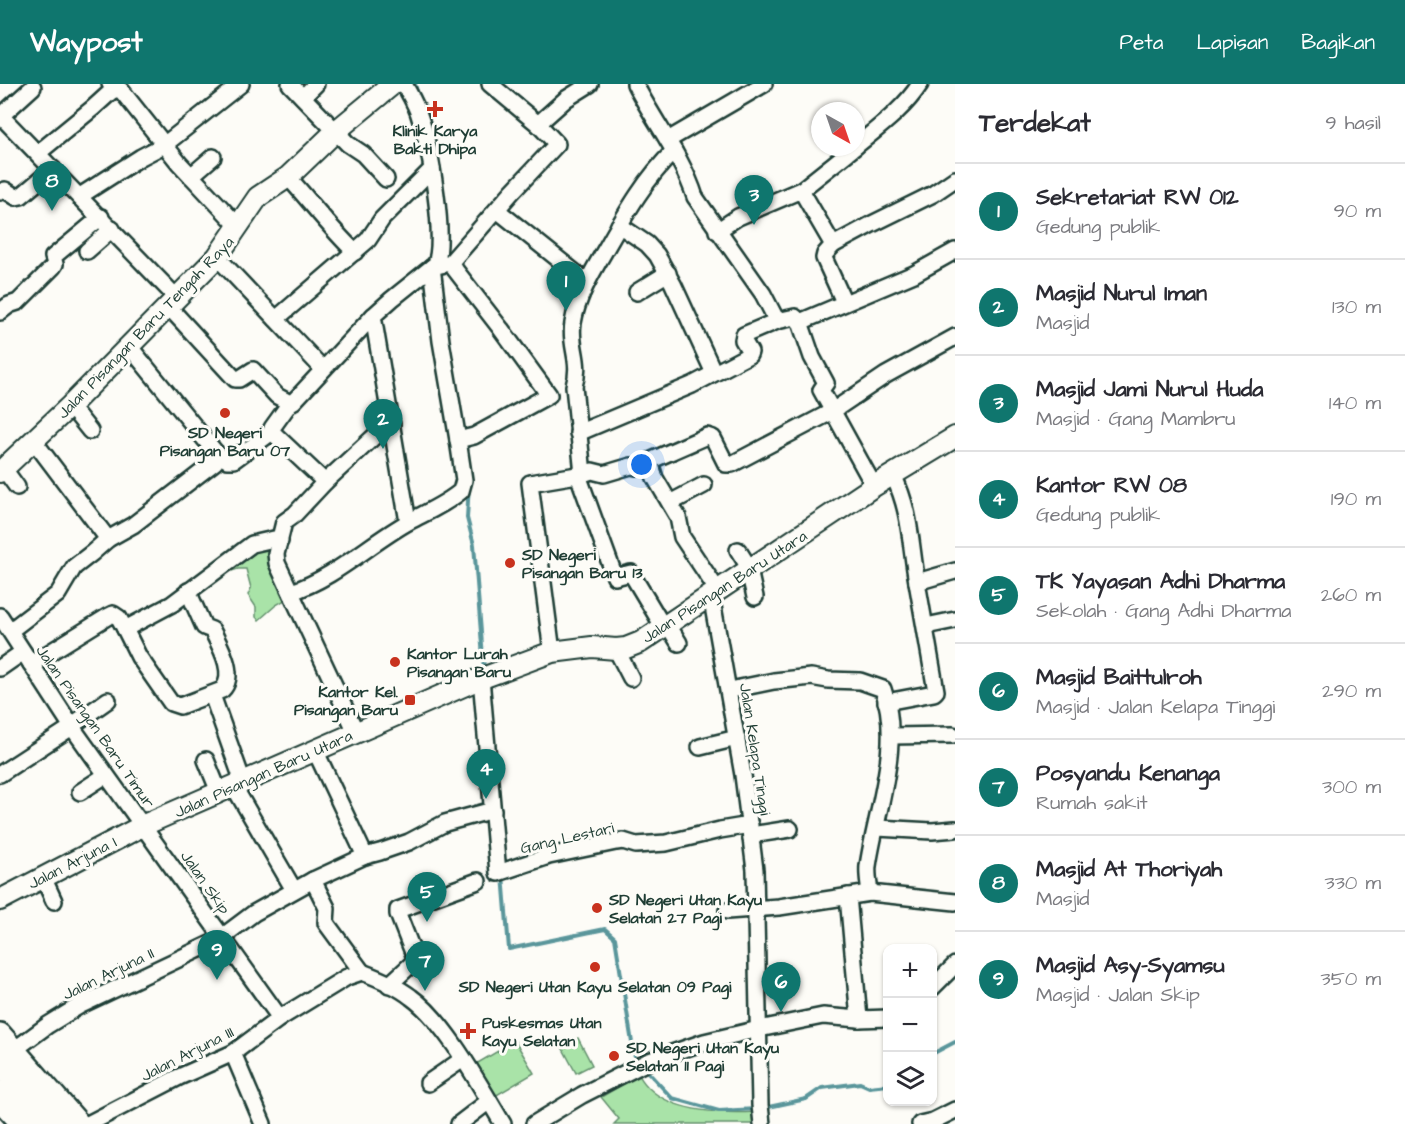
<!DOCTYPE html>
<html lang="id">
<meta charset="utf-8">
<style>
:root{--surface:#fff;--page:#f7f7f7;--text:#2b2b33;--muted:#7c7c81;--line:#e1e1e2;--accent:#0f766e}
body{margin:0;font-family:"Architects Daughter",sans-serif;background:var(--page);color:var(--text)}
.controls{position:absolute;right:18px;bottom:18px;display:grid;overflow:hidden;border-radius:12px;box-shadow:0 2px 4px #0004}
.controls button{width:54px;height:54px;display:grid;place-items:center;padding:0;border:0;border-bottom:2px solid var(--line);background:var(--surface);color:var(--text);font:30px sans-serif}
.compass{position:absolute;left:811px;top:18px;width:54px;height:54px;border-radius:50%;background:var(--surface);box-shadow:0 2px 4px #0004;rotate:140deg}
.you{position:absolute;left:642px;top:381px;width:21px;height:21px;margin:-15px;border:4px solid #fff;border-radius:50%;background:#1a73e8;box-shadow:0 0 0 9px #1a73e833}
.badge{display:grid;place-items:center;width:39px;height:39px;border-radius:50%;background:var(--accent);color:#fff;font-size:20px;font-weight:700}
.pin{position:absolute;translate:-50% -50px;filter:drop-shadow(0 2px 3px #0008)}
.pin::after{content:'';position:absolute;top:32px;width:21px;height:18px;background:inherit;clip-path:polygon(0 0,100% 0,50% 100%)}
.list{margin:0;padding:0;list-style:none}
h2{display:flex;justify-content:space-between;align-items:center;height:78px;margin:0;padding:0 24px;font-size:26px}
h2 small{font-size:20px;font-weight:400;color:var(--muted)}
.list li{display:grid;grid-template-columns:39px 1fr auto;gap:18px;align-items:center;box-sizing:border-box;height:96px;padding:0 24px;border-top:2px solid var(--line)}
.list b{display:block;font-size:22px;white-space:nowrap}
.list p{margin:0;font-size:20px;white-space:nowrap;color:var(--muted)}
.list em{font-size:20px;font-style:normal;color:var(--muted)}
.icon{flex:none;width:33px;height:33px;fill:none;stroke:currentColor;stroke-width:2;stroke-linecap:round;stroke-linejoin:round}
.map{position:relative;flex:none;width:955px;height:1040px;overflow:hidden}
header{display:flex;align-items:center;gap:36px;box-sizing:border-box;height:84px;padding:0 30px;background:var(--accent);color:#fff}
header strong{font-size:28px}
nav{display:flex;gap:33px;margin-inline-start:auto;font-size:21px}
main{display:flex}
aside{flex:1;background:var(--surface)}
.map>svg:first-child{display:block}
</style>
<header>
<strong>Waypost</strong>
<nav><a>Peta</a><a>Lapisan</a><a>Bagikan</a></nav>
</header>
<main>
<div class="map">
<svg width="955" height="1040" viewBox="0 0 955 1040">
<rect width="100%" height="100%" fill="#fdfcf7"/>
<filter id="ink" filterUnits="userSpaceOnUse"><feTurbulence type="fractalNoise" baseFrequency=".0167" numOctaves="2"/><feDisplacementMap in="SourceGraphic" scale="12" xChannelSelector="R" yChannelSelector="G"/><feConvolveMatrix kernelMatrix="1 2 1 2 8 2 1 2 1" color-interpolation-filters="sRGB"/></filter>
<g filter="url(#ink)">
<g fill="#a9e3a8" stroke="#64906e" stroke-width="1.5">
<polygon points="283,458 281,480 292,512 276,521 259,536 256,533 256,523 248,511 251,504 246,485 238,485 225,489 237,471"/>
<polygon points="578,954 592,981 576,989 562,963"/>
<polygon points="515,957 534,989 495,1012 476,980"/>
<path d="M639,991c20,37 79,39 116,37l1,12h-142l5,-5 -18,-22z"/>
</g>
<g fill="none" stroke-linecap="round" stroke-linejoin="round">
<g stroke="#5a969b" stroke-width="4">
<polyline points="415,0 418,11"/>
<polyline points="469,400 467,434 474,461 484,586"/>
<polyline points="503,791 509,865 605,845 615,854 634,971"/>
<polyline points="932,970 955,958"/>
<polyline points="644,984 672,1014 719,1027 757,1025"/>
<polyline points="764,1024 806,1015 822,1004 860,999 869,1003 888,1001"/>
</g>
<g stroke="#1f3d34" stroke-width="20">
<g id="minor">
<polyline points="110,0 115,6 121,6 179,79 239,143"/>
<polyline points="290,0 348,60 363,70 386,95"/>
<path d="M404,0c6,11 13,22 16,34 10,29 27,122 15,148"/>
<polyline points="490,0 538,40 566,15 590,0"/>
<path d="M635,0c19,38 47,72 60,113l68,97 14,27"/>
<polyline points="303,13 316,0"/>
<polyline points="0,31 176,213"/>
<polyline points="1,32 33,3"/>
<polyline points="668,56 764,0"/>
<path d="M856,62c23,-19 48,-37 64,-62"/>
<path d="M674,67c-30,29 -50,66 -70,101 -13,22 -27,46 -31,71 -4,23 9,38 1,63l9,88 9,-3 12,3 27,-8 5,1 71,-31 6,2 13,26h6l99,-52 55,-37 69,-38"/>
<polyline points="38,69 93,24 114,5"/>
<polyline points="191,92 213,73"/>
<path d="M288,93c22,24 42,51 67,75"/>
<polyline points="801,106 855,63"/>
<polyline points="0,108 5,106 16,113 21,112 53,85"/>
<polyline points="80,112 141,73 164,61 241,0"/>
<polyline points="497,126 587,198"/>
<polyline points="619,141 647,160 657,171 673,200 714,289"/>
<polyline points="717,147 738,133 801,106 833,161 872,140 933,110 955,95"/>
<polyline points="833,161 825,170 824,174 844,218"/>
<polyline points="87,167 112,145"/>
<polyline points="217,173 323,285"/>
<polyline points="432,183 441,257 458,356 474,352 549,311 501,245 450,179"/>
<polyline points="637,208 668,189"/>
<polyline points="167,221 235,295 239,295 253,286 277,312 290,319 294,317 373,232 392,215 432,183 450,179 512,108 557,60 538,40"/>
<polyline points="0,228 9,221 18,218 53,183 55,180 53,173 101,133"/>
<polyline points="373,232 408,438"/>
<polyline points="276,235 368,156 382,135 432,85"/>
<polyline points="800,238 812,273 826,299 821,306 874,402"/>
<polyline points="290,319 272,344 272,348 325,398"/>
<polyline points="70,322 90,347"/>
<polyline points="578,349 692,301 749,271 750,268 743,256 744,251 777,237 795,233 800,238 914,190 955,167"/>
<polyline points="34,357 108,455"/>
<polyline points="216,369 227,376 234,376 272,348"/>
<polyline points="650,378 655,394 678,433 682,453 718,507"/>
<polyline points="4,385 17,403"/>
<polyline points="578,391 615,493 631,489 664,544"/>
<polyline points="670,419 704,401"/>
<polyline points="738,466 750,485"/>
<polyline points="749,486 755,513"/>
<polyline points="917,498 955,487"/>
<path d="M291,508c44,-14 79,-49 119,-71 17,-9 36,-17 51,-30l3,-11 -6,-40"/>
<polyline points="711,511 743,691 755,786 760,1021 762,1040"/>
<polyline points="0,532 72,643 280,934"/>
<polyline points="668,541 679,559"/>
<polyline points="926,542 955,536"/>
<path d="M125,545l14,28 32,46 9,3 42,-16c15,-15 -2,-44 -10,-60l-8,-3 -16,-36"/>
<polyline points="11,546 58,510 74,483 92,469 108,455 133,441 215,378 216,369 129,262"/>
<polyline points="616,565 631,594"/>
<polyline points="552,568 530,399 583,390"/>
<polyline points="31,580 107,533 113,530 119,534 125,545 172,520 252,460 274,455 280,457"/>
<polyline points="0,584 23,568"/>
<polyline points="481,594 498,789 549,772 616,758 623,757 636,761 666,759 720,746 750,741"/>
<path d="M730,606l44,-9 37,-4 17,3 32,1 23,8c20,56 -7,121 -15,177 -1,8 1,18 2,27"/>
<polyline points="212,611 243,698"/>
<path d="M886,618l48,-9 2,-2c-6,-36 -13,-73 -19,-109 -7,-39 -6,-71 -24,-107"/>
<polyline points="71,642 108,616"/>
<polyline points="356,648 277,479 276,470 284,438 295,430 325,398 377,350 392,340"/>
<polyline points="891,652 953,651"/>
<polyline points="700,663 737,654"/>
<polyline points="315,666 365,772"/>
<polyline points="206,676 219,708"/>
<polyline points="0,690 72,643"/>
<polyline points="233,701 294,806"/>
<polyline points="80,708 106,691"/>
<polyline points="877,744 932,747 955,745"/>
<polyline points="751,751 790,745"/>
<polyline points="43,793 54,817"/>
<polyline points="313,796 327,824 326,839 362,888"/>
<polyline points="848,812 859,935"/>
<polyline points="727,827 779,823 870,809 955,818"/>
<polyline points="222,853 254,829 313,796 365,772 380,768 409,758 445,739 493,726"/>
<path d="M362,888c16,6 35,14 49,25 35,25 69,89 92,127"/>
<polyline points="389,901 416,876 398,830 398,826 478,797"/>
<polyline points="932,904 955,881"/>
<polyline points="14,966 48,941 79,922 223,854"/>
<polyline points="233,969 263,1040"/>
<polyline points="428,999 463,975"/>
<polyline points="88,1040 179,993 233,969 280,934 347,893 362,888"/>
<polyline points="459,1040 489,1017"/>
<polyline points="534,1040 582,1011 649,977 704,958 759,945 823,932 859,935 888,934"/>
<polyline points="920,1040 933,1037 955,1026"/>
</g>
</g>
<g stroke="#1f3d34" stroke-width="24">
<g id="tertiary">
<polyline points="0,388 70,322 217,173 258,113 288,93 336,47 393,0"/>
<polyline points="0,816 144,741 477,596 552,568 592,563 616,565 626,564 641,558 874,402 955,353"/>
</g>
</g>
<g stroke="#1f3d34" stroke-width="26">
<polyline id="secondary" points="0,950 79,1040"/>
</g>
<g stroke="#1f3d34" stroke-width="33">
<g id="motorway">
<polyline points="0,974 55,1040"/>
<polyline points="0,1011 27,1040"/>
</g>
</g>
<use href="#minor" stroke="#fdfcf7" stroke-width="15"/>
<use href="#tertiary" stroke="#fdfcf7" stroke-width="20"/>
<use href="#secondary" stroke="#fdfcf7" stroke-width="21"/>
<use href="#motorway" stroke="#fdfcf7" stroke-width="28"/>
</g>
</g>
<g fill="#c8321e" stroke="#fdfcf7" stroke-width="2">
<path d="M432 16h6v6h6v6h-6v6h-6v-6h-6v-6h6z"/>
<circle cx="225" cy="329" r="6"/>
<circle cx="510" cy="479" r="6"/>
<circle cx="395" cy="578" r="6"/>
<rect x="404" y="610" width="12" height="12" rx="3"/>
<circle cx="597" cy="824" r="6"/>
<circle cx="595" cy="883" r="6"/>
<path d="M465 938h6v6h6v6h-6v6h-6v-6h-6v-6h6z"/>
<circle cx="614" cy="972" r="6"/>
</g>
<g text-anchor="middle" stroke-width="6" stroke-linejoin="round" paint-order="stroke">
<g font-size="16" font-weight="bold" fill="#1f3d34" stroke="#fdfcf7" text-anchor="start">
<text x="435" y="52" text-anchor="middle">Klinik Karya<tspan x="435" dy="18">Bakti Dhipa</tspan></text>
<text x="225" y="354" text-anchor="middle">SD Negeri<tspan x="225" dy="18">Pisangan Baru 07</tspan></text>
<text x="522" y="476">SD Negeri<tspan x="522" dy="18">Pisangan Baru 13</tspan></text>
<text x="407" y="575">Kantor Lurah<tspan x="407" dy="18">Pisangan Baru</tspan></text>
<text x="398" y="613" text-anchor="end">Kantor Kel.<tspan x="398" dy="18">Pisangan Baru</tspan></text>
<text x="609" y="821">SD Negeri Utan Kayu<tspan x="609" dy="18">Selatan 27 Pagi</tspan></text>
<text x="595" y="908" text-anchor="middle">SD Negeri Utan Kayu Selatan 09 Pagi</text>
<text x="482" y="944">Puskesmas Utan<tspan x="482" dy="18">Kayu Selatan</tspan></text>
<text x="626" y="969">SD Negeri Utan Kayu<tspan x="626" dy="18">Selatan 11 Pagi</tspan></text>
</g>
<g font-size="16" fill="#1f3d34" stroke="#fdfcf7">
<text transform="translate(145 243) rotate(-46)" y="6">Jalan Pisangan Baru Tengah Raya</text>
<text transform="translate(724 502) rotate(-33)" y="6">Jalan Pisangan Baru Utara</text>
<text transform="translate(96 642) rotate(55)" y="6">Jalan Pisangan Baru Timur</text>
<text transform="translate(756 665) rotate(81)" y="6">Jalan Kelapa Tinggi</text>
<text transform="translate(263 689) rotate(-24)" y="6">Jalan Pisangan Baru Utara</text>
<text transform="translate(567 753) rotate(-13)" y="6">Gang Lestari</text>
<text transform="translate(72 778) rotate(-27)" y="6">Jalan Arjuna I</text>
<text transform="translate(206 798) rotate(55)" y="6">Jalan Skip</text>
<text transform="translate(108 889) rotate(-26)" y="6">Jalan Arjuna II</text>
<text transform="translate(187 969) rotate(-27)" y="6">Jalan Arjuna III</text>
</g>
</g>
</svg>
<div class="controls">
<button>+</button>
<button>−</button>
<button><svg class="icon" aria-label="layers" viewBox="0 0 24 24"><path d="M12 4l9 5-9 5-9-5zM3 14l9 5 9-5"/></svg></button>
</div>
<svg class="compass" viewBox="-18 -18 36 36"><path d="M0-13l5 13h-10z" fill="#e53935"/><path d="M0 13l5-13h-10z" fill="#7c7c81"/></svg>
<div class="you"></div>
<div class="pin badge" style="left:566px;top:227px">1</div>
<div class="pin badge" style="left:383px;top:365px">2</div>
<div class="pin badge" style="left:754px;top:141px">3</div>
<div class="pin badge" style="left:486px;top:715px">4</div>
<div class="pin badge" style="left:427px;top:838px">5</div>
<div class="pin badge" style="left:781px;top:928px">6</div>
<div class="pin badge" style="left:425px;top:907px">7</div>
<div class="pin badge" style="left:52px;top:127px">8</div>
<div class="pin badge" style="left:217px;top:896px">9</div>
</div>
<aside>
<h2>Terdekat<small>9 hasil</small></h2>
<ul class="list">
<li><span class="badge">1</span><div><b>Sekretariat RW 012</b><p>Gedung publik</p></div><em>90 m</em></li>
<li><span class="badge">2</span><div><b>Masjid Nurul Iman</b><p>Masjid</p></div><em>130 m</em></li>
<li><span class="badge">3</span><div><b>Masjid Jami Nurul Huda</b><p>Masjid · Gang Mambru</p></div><em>140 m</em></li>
<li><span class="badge">4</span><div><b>Kantor RW 08</b><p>Gedung publik</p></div><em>190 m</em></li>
<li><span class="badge">5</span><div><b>TK Yayasan Adhi Dharma</b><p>Sekolah · Gang Adhi Dharma</p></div><em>260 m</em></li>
<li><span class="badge">6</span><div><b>Masjid Baittulroh</b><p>Masjid · Jalan Kelapa Tinggi</p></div><em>290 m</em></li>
<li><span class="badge">7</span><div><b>Posyandu Kenanga</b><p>Rumah sakit</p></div><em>300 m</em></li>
<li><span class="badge">8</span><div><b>Masjid At Thoriyah</b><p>Masjid</p></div><em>330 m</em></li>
<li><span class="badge">9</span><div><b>Masjid Asy-Syamsu</b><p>Masjid · Jalan Skip</p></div><em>350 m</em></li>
</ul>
</aside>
</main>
